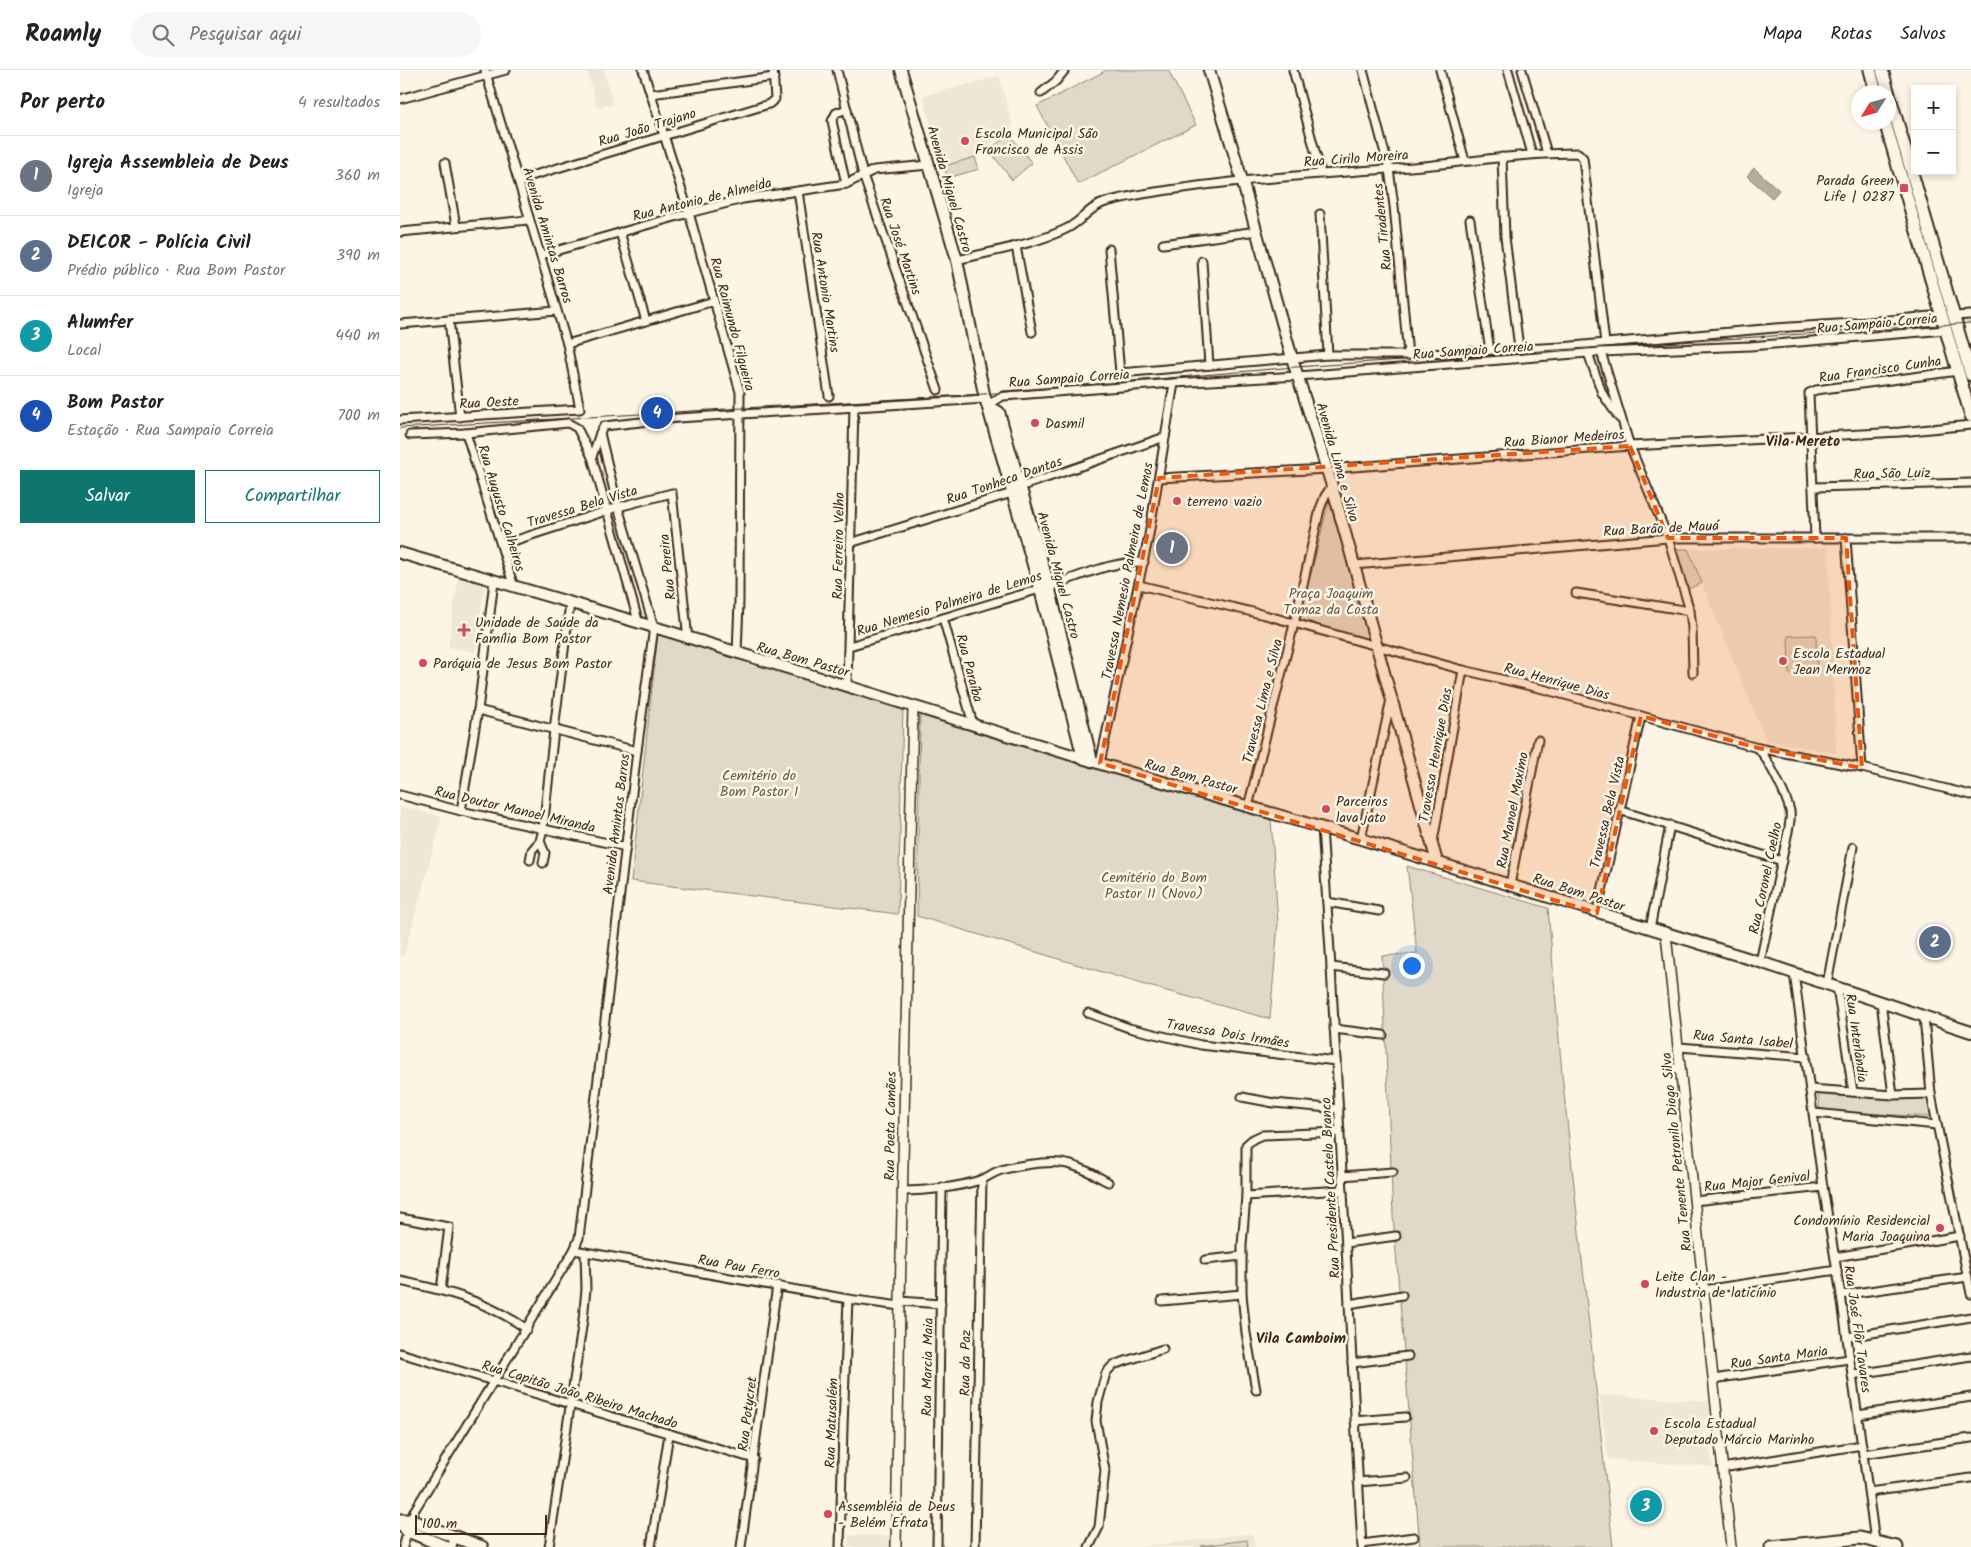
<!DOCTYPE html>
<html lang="pt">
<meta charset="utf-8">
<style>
:root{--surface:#fff;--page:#f6f6f6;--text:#222;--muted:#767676;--line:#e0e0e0;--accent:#0f766e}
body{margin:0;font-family:Kalam,sans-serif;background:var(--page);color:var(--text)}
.controls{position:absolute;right:15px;top:15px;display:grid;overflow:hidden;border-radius:0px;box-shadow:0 2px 8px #0003}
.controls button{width:45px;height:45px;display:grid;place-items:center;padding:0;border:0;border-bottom:1px solid var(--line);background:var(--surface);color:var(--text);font:25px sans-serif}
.compass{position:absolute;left:1451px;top:15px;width:45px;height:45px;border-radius:50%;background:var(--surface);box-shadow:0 2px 8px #0003;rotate:233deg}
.scale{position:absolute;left:15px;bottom:12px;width:132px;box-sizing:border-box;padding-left:5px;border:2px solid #3b2a1e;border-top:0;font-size:14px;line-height:18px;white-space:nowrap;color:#3b2a1e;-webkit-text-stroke:4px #fcf5e5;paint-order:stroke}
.you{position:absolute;left:1011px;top:895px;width:18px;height:18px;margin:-12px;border:4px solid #fff;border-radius:50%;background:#1a73e8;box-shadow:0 0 0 8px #1a73e833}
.badge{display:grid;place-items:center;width:32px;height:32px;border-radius:50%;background:var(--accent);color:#fff;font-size:16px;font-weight:700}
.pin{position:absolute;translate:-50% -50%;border:2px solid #fff;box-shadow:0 1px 5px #0006}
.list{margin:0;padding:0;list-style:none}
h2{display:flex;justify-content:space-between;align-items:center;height:65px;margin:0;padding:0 20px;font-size:21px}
h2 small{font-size:16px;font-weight:400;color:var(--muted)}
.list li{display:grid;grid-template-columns:32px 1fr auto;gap:15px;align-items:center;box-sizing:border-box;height:80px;padding:0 20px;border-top:1px solid var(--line)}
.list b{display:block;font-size:19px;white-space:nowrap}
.list p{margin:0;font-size:16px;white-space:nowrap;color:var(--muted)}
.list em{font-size:16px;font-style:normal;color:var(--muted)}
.actions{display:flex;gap:10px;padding:15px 20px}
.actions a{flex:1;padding:11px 0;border:1px solid var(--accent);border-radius:0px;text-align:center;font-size:18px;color:var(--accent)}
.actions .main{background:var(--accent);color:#fff}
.icon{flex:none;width:28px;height:28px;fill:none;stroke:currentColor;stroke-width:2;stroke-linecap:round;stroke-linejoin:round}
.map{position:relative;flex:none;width:1571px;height:1477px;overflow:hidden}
header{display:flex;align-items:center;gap:30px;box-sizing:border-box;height:70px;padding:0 25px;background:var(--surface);border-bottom:1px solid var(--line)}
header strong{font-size:24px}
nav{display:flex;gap:28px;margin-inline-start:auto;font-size:18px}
.search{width:350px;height:45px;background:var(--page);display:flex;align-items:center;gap:12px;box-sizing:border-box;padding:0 18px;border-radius:28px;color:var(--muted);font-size:19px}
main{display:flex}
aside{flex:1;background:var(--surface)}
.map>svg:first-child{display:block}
</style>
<header>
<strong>Roamly</strong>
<div class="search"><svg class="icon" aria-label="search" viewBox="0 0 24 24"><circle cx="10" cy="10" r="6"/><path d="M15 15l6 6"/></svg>Pesquisar aqui</div>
<nav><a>Mapa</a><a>Rotas</a><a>Salvos</a></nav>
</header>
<main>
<aside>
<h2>Por perto<small>4 resultados</small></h2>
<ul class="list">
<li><span class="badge" style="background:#6b7280">1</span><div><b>Igreja Assembleia de Deus</b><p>Igreja</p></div><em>360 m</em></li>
<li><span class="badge" style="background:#5c6f8a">2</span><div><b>DEICOR - Polícia Civil</b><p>Prédio público · Rua Bom Pastor</p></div><em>390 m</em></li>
<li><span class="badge" style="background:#0f9aa8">3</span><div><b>Alumfer</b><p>Local</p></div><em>440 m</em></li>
<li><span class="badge" style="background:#1a4fb4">4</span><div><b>Bom Pastor</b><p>Estação · Rua Sampaio Correia</p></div><em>700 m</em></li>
</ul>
<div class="actions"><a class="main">Salvar</a><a>Compartilhar</a></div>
</aside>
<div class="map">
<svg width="1571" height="1477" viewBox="0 0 1571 1477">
<rect width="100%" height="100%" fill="#fcf5e5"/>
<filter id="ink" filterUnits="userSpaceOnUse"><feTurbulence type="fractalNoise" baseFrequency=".02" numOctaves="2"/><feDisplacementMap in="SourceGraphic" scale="10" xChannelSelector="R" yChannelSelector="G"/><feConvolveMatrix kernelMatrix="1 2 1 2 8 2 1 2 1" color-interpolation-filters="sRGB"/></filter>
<g filter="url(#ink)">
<g fill="#eee6d6">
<polygon points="187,0 204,0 213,34 197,38"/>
<polygon points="599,6 613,56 575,87 579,99 545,109 523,26"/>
<polygon points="1428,478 1436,683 1366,670 1288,479"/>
<polygon points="58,507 85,514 75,582 48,577"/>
<polygon points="0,737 11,738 42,747 4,886 0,885"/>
<polygon points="1199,1325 1309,1331 1311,1344 1303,1351 1305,1377 1311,1382 1313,1397 1208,1389"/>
<polygon points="852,1463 855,1477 738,1477"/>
<polygon points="449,1465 494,1466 494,1477 448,1477"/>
</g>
<g fill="#e0d8c8" stroke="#8e8173">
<polygon points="707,0 768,0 796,55 678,114 637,36"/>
<polygon points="609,64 632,93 612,110 589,80"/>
<polygon points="575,87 579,99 548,108 544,96"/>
<polygon points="929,431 970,571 900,549"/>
<polygon points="1273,479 1288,479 1302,513 1286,520"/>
<polygon points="258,563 503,639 498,844 231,811"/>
<polygon points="1416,565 1417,604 1389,604 1388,566"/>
<polygon points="520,641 871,748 878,854 870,949 745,915 517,846"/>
<polygon points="1007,796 1148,838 1162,1004 1213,1477 1020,1477 993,1146 982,886 1017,883"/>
<polygon points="1418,1023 1529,1029 1533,1047 1420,1041"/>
<polygon points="847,1470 848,1477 801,1476"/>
</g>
<polygon fill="#b7ad9e" stroke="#85796b" points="1354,98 1379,120 1372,128 1347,106"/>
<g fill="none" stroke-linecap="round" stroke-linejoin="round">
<g stroke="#3b2a1e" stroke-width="11">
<g id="minor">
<polyline points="243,0 289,143 340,322 339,531 337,584"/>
<polyline points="437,0 463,105 538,320"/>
<polyline points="893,0 921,103"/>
<polyline points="963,0 989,99 994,136 1008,285"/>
<polyline points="1040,0 1065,91"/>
<polyline points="1108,0 1132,84"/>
<polyline points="1122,0 1147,83"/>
<polyline points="641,23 656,11 665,0"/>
<polyline points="251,24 374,7"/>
<polyline points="0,29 106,0"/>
<polyline points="1102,87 1105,167 1119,278"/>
<polyline points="45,93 56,156"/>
<polyline points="118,110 369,34 375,29 373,0"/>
<polyline points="446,114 432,51 436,43 447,39"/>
<polyline points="398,121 429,326"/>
<polyline points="920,144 928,285"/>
<polyline points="1070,150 1090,281"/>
<polyline points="0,162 129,150"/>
<polyline points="220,162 246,251"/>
<polyline points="763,174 857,161"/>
<polyline points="616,176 632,262"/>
<polyline points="709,179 720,303 928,285 1008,285 1161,277 1375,258 1469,252 1541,245"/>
<polyline points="141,185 289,143 343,129 446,114 474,100 529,95"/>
<path d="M557,190c36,-9 75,-15 109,-31 15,-7 23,-22 40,-27 28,-8 56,-11 85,-15 65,-9 130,-13 196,-18 64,-4 127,-16 191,-16l5,5 22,185"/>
<polyline points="802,191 809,295"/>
<polyline points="1554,246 1571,245"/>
<polyline points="49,250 60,347"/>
<polyline points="0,254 157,241"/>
<polyline points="167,274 314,231"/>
<polyline points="1201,282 1230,376 1268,468 1290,541 1292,558 1293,603"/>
<polyline points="1188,283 1202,323 1219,348"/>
<polyline points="587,335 603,326 774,313 898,306 1201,282 1350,276 1546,260"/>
<polyline points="0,350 180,339 167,274 85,0"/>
<polyline points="66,363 168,353 177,358 192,387 239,554"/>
<polyline points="10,365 66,363 114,517"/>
<polyline points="192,387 200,363 204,356 278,348 585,329"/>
<polyline points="759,408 927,399 1230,376 1500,362 1571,355"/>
<polyline points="1413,417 1571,413"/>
<polyline points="1415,468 1409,323 1416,320 1558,301"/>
<polyline points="1446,468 1462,698"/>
<polyline points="450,473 612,423 620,417 765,367"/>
<polyline points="101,475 218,437 272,423 288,569"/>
<polyline points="954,495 1268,468 1571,468"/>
<polyline points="739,515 865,545 1063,600 1143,619 1358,678 1462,698 1571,725"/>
<polyline points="1176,523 1290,541"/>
<polyline points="543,548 573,654"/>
<path d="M449,576c66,-19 132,-40 198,-59 32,-10 63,-26 97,-25"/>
<polyline points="447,616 454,337"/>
<polyline points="78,640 237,681"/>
<path d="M1358,678c10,11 29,49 32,63 1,6 0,11 -1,16l-29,135"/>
<polyline points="700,693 749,465 774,313"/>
<polyline points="0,725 61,741 226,777"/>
<polyline points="848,737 894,554 920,439 925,426 932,416"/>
<polyline points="1219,740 1382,791"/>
<polyline points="61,741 78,640 94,511"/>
<polyline points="922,757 931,897 962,1477"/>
<polyline points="961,769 991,629"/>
<polyline points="1033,772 1063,600"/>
<polyline points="130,790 132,780 140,771"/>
<polyline points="143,793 145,783 140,771 143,759 154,660 170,533"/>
<polyline points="1110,815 1138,670"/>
<polyline points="927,832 979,841"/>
<polyline points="1197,843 1241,646"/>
<polyline points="1250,859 1270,755"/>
<polyline points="931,897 984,903"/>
<polyline points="1394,903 1423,1117 1441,1225 1475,1471"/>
<polyline points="1427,914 1453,777"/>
<polyline points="1437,917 1453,1022"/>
<polyline points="1481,932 1493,1025"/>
<polyline points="688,943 729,958 801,975 936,991"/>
<polyline points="1524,947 1531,1024 1571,1224"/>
<polyline points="934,959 983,965"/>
<polyline points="1279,977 1406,987"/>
<polyline points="1269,998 1281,998"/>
<polyline points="1410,1019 1493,1025 1531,1024"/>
<polyline points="842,1027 874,1033 939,1039"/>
<polyline points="1414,1043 1537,1055"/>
<polyline points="942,1106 993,1102"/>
<path d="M502,1121c24,0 59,-4 81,-12 4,-2 9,-5 13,-7 14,-6 51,-11 65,-9 17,2 32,11 47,19"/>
<polyline points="846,1126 942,1120"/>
<polyline points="1294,1131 1423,1117"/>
<polyline points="0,1148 49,1157 41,1220"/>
<polyline points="946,1173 996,1166"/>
<polyline points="174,1180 448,1229 500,1236"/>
<polyline points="1435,1187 1560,1166"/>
<polyline points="805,1190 842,1186"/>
<path d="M0,1211c48,10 86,20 127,48"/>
<polyline points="1303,1220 1437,1200"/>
<polyline points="1441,1225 1568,1207"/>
<polyline points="500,1231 541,1234"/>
<polyline points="762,1231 842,1224"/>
<polyline points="949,1234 1002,1225"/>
<polyline points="1447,1267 1571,1247"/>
<polyline points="0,1283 354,1389"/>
<polyline points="952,1293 1008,1286"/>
<polyline points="1452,1305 1571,1286"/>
<polyline points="1313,1309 1449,1289"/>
<polyline points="856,1320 846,1263 842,1224 842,1175 846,1126 846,1075 853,1069 862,1065 940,1062"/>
<polyline points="1458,1345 1571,1327"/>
<polyline points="955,1351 1005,1347"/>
<polyline points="1463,1384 1571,1368"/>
<polyline points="1322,1398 1462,1375"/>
<polyline points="958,1412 1007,1408"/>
<polyline points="1469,1422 1571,1408"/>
<polyline points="962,1474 1014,1467"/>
<polyline points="3,1477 14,1441 174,1180 179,1168 237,681 254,557 218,437 200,363"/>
<polyline points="52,1477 54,1467"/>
<polyline points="149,1477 183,1250 186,1219 185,1182"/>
<polyline points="251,1477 269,1364"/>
<polyline points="341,1477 377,1215"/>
<polyline points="440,1477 443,1357 448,1229"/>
<polyline points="537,1477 542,1117"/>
<polyline points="575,1477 582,1109"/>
<polyline points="689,1477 699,1457 705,1400 696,1351 698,1332 706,1303 713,1295 763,1279"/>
</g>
</g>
<g stroke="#3b2a1e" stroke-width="12">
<g id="tertiary">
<polyline points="1266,864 1331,1477"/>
<polyline points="496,1477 500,1231 513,636"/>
</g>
</g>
<g stroke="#3b2a1e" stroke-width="14">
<g id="secondary">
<polyline points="501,0 557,190 584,324 640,519 683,688"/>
<polyline points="809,0 842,110 892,288 932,416 1037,792"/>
<polyline points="587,335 599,342 649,516 692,691"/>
<polyline points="0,483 254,557 711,697 961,769 1360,892 1571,962"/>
</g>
</g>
<g stroke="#3b2a1e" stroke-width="15">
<g id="primary">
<polyline points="1470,0 1476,22"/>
<polyline points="1482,0 1571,305"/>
<polyline points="1485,52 1571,346"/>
<polyline points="0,1450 10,1450 82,1477"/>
<polyline points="0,1454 8,1461 46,1477"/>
<polyline points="1371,1477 1460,1468 1497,1477"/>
</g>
</g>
<use href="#minor" stroke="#fcf5e5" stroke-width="7"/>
<use href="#tertiary" stroke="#fcf5e5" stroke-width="9"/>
<use href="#secondary" stroke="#fcf5e5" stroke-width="10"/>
<use href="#primary" stroke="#fcf5e5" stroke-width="11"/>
<polyline stroke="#3b2a1e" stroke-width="1" points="0,358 584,324 895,297 1571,253"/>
</g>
</g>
<path fill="#e8590c" fill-opacity="0.2" stroke="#e8590c" stroke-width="4" stroke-dasharray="10 6" stroke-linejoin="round" d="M1230,376l38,92h178l16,230 -104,-20 -117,-32 -44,197 -497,-150 59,-285z"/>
<g fill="#d1495b" stroke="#fcf5e5" stroke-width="2">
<circle cx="565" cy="71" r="5"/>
<rect x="1499" y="113" width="10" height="10" rx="2.5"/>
<circle cx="635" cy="353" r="5"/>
<circle cx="777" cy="431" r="5"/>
<path d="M61.5 552.5h5v5h5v5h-5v5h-5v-5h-5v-5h5z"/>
<circle cx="1383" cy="591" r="5"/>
<circle cx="23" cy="593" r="5"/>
<circle cx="926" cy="739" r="5"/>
<circle cx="1540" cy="1158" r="5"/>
<circle cx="1245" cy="1214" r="5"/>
<circle cx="1254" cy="1361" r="5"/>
<circle cx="428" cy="1444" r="5"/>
</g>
<g text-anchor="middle" stroke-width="5" stroke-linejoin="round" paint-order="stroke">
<g font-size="14" fill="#3b2a1e" stroke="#fcf5e5">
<text transform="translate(247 57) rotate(-17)" y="5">Rua João Trajano</text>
<text transform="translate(956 88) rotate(-4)" y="5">Rua Cirilo Moreira</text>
<text transform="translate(550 119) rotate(74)" y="5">Avenida Miguel Castro</text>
<text transform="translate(302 129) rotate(-14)" y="5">Rua Antonio de Almeida</text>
<text transform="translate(982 157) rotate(-96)" y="5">Rua Tiradentes</text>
<text transform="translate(148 165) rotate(73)" y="5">Avenida Amintas Barros</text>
<text transform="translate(501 176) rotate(71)" y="5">Rua José Martins</text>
<text transform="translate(426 222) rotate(81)" y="5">Rua Antonio Martins</text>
<text transform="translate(1477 253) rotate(-5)" y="5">Rua Sampaio Correia</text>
<text transform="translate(333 254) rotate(75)" y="5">Rua Raimundo Filgueira</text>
<text transform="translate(1073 280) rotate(-4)" y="5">Rua Sampaio Correia</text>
<text transform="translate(1480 299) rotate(-8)" y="5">Rua Francisco Cunha</text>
<text transform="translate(669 308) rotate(-4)" y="5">Rua Sampaio Correia</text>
<text transform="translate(89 332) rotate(-3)" y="5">Rua Oeste</text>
<text transform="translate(1164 368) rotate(-4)" y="5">Rua Bianor Medeiros</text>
<text transform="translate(938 392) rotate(74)" y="5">Avenida Lima e Silva</text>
<text transform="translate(1492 403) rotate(-1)" y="5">Rua São Luiz</text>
<text transform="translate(604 410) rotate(-19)" y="5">Rua Tonheca Dantas</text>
<text transform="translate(182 436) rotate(-17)" y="5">Travessa Bela Vista</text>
<text transform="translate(102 438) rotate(73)" y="5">Rua Augusto Calheiros</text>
<text transform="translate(1261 458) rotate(-3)" y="5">Rua Barão de Mauá</text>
<text transform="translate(438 476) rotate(-89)" y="5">Rua Ferreiro Velho</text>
<text transform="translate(267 497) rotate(-96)" y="5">Rua Pereira</text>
<text transform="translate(727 501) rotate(-79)" y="5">Travessa Nemesio Palmeira de Lemos</text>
<text transform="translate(659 505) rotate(75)" y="5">Avenida Miguel Castro</text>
<text transform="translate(549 533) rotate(-17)" y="5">Rua Nemesio Palmeira de Lemos</text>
<text transform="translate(403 589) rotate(16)" y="5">Rua Bom Pastor</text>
<text transform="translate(570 598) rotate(75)" y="5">Rua Paraíba</text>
<text transform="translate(1157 611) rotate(15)" y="5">Rua Henrique Dias</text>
<text transform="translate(862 631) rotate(-76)" y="5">Travessa Lima e Silva</text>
<text transform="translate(1035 685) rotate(-80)" y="5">Travessa Henrique Dias</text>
<text transform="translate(791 706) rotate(16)" y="5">Rua Bom Pastor</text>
<text transform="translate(115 739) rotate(13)" y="5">Rua Doutor Manoel Miranda</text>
<text transform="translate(1112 740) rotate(-79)" y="5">Rua Manoel Maximo</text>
<text transform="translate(1207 742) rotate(-77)" y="5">Travessa Bela Vista</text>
<text transform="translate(216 754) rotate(-83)" y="5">Avenida Amintas Barros</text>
<text transform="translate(1365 808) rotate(-78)" y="5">Rua Coronel Coelho</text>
<text transform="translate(1179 822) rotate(18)" y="5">Rua Bom Pastor</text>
<text transform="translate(828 963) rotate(9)" y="5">Travessa Dois Irmães</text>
<text transform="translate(1457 968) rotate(82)" y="5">Rua Interlândia</text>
<text transform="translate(1343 969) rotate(5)" y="5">Rua Santa Isabel</text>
<text transform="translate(490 1056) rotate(-89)" y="5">Rua Poeta Camões</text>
<text transform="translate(1276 1082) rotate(-96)" y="5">Rua Tenente Petronilo Diogo Silva</text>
<text transform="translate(1357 1111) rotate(-6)" y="5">Rua Major Genival</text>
<text transform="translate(930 1118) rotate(-93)" y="5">Rua Presidente Castelo Branco</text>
<text transform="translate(339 1196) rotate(10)" y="5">Rua Pau Ferro</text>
<text transform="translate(1458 1259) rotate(82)" y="5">Rua José Flôr Tavares</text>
<text transform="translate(1379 1287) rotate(-8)" y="5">Rua Santa Maria</text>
<text transform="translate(565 1293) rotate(-89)" y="5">Rua da Paz</text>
<text transform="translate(527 1297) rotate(-89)" y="5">Rua Marcia Maia</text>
<text transform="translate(180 1324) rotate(17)" y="5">Rua Capitão João Ribeiro Machado</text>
<text transform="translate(347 1344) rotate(-83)" y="5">Rua Potycret</text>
<text transform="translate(431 1353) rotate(-88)" y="5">Rua Matusalém</text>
</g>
<g font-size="14" fill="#3b2a1e" stroke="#fcf5e5" text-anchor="start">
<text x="575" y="68">Escola Municipal São<tspan x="575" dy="16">Francisco de Assis</tspan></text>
<text x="1494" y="115" text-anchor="end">Parada Green<tspan x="1494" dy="16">Life | O287</tspan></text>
<text x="645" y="358">Dasmil</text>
<text x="787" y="436">terreno vazio</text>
<text x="75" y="557">Unidade de Saúde da<tspan x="75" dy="16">Família Bom Pastor</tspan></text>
<text x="1393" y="588">Escola Estadual<tspan x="1393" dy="16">Jean Mermoz</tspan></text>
<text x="33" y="598">Paróquia de Jesus Bom Pastor</text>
<text x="936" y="736">Parceiros<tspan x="936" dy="16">lava jato</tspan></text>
<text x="1530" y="1155" text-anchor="end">Condomínio Residencial<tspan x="1530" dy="16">Maria Joaquina</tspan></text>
<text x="1255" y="1211">Leite Clan -<tspan x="1255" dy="16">Industria de laticínio</tspan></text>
<text x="1264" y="1358">Escola Estadual<tspan x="1264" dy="16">Deputado Márcio Marinho</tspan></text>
<text x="438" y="1441">Assembléia de Deus<tspan x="438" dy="16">- Belém Efrata</tspan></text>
</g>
<g font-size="14" fill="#645648" stroke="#fcf5e5">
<text x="931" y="528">Praça Joaquim<tspan x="931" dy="16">Tomaz da Costa</tspan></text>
<text x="359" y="710">Cemitério do<tspan x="359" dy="16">Bom Pastor I</tspan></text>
<text x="754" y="812">Cemitério do Bom<tspan x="754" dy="16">Pastor II (Novo)</tspan></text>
</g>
<g font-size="15" font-weight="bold" fill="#3b2a1e" stroke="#fcf5e5">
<text x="1403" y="376">Vila Mereto</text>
<text x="901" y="1273">Vila Camboim</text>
</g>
</g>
</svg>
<div class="controls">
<button>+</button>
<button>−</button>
</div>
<svg class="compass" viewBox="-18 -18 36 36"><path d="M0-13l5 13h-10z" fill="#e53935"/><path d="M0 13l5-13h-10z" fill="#767676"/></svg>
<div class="scale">100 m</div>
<div class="you"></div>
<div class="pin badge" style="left:772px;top:478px;background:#6b7280">1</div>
<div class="pin badge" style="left:1535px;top:872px;background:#5c6f8a">2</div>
<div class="pin badge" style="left:1246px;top:1436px;background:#0f9aa8">3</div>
<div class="pin badge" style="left:257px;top:343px;background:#1a4fb4">4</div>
</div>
</main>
